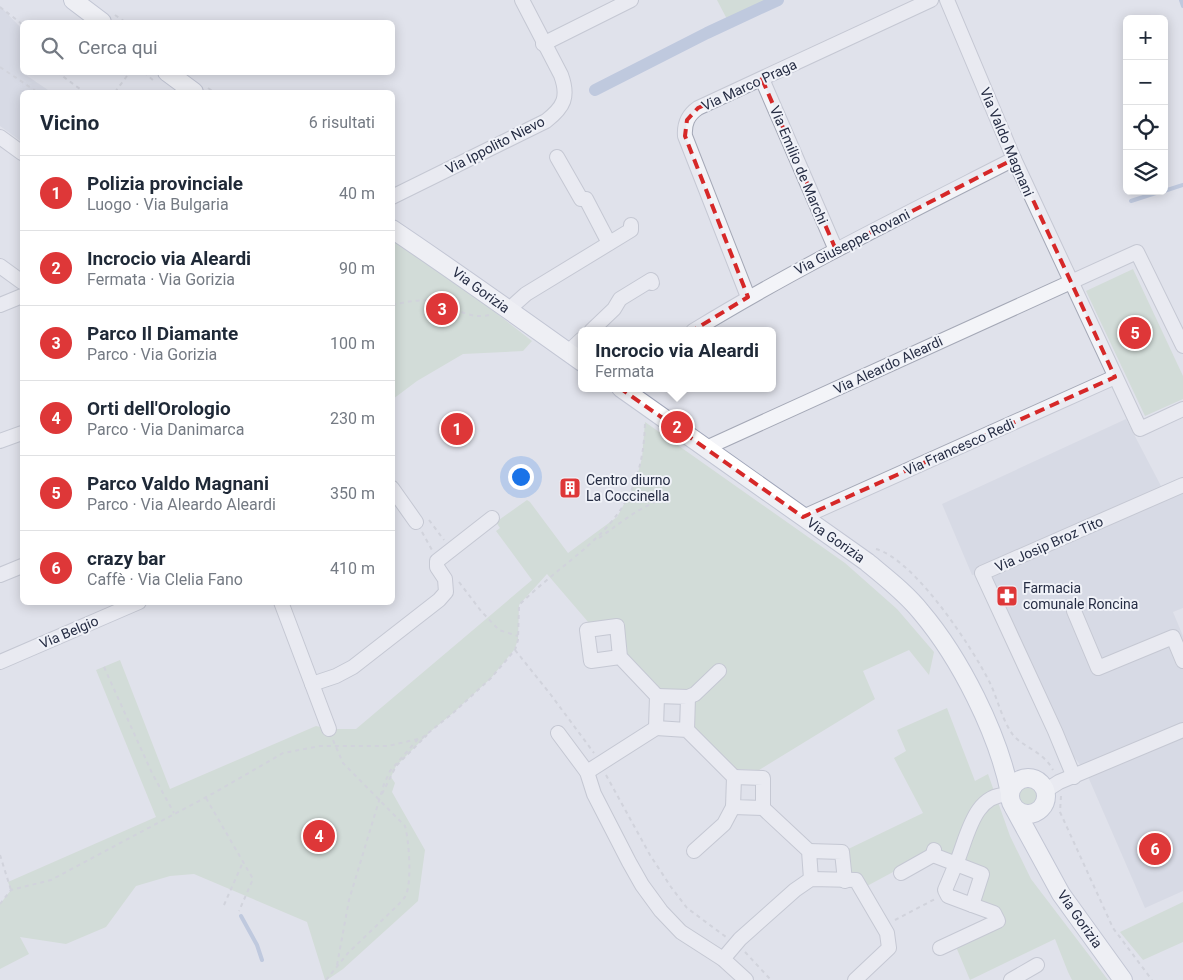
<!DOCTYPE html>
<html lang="it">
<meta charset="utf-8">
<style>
:root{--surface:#fff;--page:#f6f6f7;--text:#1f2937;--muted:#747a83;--line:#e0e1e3;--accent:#de3738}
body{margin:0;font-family:Roboto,sans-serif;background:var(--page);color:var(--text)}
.controls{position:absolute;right:15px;top:15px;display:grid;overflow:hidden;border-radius:8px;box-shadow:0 2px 12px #0003}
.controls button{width:45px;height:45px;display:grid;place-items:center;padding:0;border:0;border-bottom:1px solid var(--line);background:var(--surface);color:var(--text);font:25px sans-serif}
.you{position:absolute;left:520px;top:476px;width:18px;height:18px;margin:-12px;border:4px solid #fff;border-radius:50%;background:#1a73e8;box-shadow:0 0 0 8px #1a73e833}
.badge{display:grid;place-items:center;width:32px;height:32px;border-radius:50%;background:var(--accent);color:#fff;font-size:16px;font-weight:700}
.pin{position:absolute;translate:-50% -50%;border:2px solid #fff;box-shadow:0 1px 5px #0006}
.popup{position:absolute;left:578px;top:327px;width:198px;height:65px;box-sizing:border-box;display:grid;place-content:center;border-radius:8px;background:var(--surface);filter:drop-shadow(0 1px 4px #0005);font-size:16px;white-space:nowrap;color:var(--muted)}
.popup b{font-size:19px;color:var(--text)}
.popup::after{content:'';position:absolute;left:50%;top:100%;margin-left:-10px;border:10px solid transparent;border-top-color:var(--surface)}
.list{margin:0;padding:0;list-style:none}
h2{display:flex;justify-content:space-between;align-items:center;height:65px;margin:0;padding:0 20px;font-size:21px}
h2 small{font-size:16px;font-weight:400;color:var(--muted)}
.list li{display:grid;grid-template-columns:32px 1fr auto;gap:15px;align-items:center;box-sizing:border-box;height:75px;padding:0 20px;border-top:1px solid var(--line)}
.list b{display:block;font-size:19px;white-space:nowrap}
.list p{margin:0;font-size:16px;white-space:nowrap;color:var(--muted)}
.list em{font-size:16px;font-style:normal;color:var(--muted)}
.icon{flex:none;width:28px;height:28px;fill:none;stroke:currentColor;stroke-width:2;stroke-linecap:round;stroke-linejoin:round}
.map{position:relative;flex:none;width:1183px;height:980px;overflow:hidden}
.search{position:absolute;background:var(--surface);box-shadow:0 2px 12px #0003;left:20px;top:20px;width:375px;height:55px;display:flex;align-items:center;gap:12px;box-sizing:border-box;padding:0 18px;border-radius:8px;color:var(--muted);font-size:19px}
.panel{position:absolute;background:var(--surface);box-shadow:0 2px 12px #0003;left:20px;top:90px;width:375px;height:515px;border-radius:8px}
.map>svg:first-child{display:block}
</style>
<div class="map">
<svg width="1183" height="980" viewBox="0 0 1183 980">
<rect width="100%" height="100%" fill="#e0e2eb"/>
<g fill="#cdd1dd">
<polygon points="0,6 22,29 22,67 20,71 51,92 22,92 22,142 0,126"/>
<polygon points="1126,419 1161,486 1183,477 1183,608 1173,612 1183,636 1183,891 1145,908 1086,772 1058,737 982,573 972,575 942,504"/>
</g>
<g fill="#c2d5c0">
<polygon points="717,0 778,0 729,23"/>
<polygon points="392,239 450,277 532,341 523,351 463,354 417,381 393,399"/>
<polygon points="1133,269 1183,376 1183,399 1145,416 1086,291"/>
<polygon points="645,422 845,563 897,609 934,652 929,675 909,650 863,671 875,699 759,770 736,769 695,730 695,694 657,696 620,657 617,626 587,630 589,623 547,574 519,605 518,640 514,650 491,678 453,713 431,731 396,766 391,777 395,783 392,792 425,850 418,901 343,969 327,980 325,980 307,922 194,874 170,876 136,886 106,927 66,944 20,937 29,954 0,969 0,904 11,890 8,882 156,817 96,670 120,660 170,789 316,726 329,729 356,729 532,580 496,531 500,528 496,522 527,500 530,502 568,553 617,517 635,484 642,458"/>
<polygon points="947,708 975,781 988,774 1010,836 1031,879 1108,980 1072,980 1068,972 1055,939 970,980 954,942 998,921 972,905 982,874 934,850 867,886 845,881 842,852 923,813 894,758 906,751 897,730"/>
<path d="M1025,784l9,4 3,7 -1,9 -6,4c-10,0 -12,-6 -14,-15l5,-8z"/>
<polygon points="1183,902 1183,942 1143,960 1120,932"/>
</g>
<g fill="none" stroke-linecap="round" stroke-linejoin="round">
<g stroke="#97aacf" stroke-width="4">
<polyline points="1181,0 1183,6"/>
<polyline points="1164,191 1183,185"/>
<polyline points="1131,201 1162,191"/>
<polyline points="241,916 257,945 262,960"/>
</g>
<polyline stroke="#97aacf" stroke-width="12" points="595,90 707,33 778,0"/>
<g stroke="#a4a8b6" stroke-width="16">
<g id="minor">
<polyline points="947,0 1014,159 1140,429 1183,409"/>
<polyline points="543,44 631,0"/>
<polyline points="762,79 836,250"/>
<polyline points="0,137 22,153"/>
<polyline points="557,157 581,199 586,199 609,243"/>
<path d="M392,197l154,-76c18,-14 23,-24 15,-46l-39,-75"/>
<polyline points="0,266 22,282"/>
<path d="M748,297l-63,-161c-1,-13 3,-21 13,-28l233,-108"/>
<polyline points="0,305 22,296"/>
<polyline points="508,310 526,294 631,230 631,225"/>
<polyline points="591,331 614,309 620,299 651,280 652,283"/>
<path d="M693,331c103,-63 213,-117 321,-172"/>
<polyline points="568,352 582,339"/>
<polyline points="0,441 22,433"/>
<polyline points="706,448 1137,252 1183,346"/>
<polyline points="392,488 416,522"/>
<polyline points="803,517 1115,377"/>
<polyline points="0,575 22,566"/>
<polyline points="281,602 329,729"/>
<polyline points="1074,611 1098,668 1173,637 1183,661"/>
<polyline points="620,657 617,626 587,630 591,661 620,657 657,696 656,728 687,730 734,777 733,807 763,808 809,851 811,879"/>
<polyline points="0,662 139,602"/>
<polyline points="312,684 336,676 353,667 439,600 446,592 445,579 437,567 437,561 492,518"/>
<polyline points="657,696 688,697 687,730"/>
<polyline points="688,697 695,694 719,671"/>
<polyline points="558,733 587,772 594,794 629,862 642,885 661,911 681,932 723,959 746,980"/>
<polyline points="587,772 656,728"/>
<polyline points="734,777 763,778 763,808"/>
<polyline points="1074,777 1055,731 982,573 1183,485"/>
<polyline points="1045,791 1059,782 1183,730"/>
<path d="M934,850l-1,5 49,19 -10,31 -24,-9 -3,-6 13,-31c10,-25 17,-67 52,-64"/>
<polyline points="694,851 724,824 733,807"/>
<polyline points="809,851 842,852 845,881"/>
<polyline points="901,873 933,855"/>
<polyline points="940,948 998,921 994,913 972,905"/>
<polyline points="723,959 740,939 795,890 811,879 856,880 887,933 889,948 855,980"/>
<polyline points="1011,980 1037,965"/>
</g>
</g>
<g stroke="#9ea4b8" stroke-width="20">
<g id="major">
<polyline points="73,0 102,22"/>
<polyline points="167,72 194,92"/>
<path d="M392,229c64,43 127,88 190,133"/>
<path d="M621,388l246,174c19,16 39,31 54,50 39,46 77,121 89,181"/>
<circle cx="1028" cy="796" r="18"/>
<polyline points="1014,808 1061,894 1123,980"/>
</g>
</g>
<g stroke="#bec0c9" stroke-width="2" stroke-dasharray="4 4" stroke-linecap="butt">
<polyline points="0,7 22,24"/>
<polyline points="115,15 125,22"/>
<polyline points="0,67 37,92"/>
<polyline points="57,72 84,92"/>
<polyline points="144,72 155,82"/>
<polyline points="208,88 214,92"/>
<polyline points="115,92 130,72"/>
<path d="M392,305c15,-3 30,-7 44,-3 17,5 35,18 53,13"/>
<polyline points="392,471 396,476"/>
<polyline points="429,520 444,540"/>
<polyline points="422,532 432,550"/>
<path d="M599,538c16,-11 44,-34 63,-38"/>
<path d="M876,549c39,11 96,98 114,134 8,17 12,37 23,52 11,13 30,16 40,35"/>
<polyline points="459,582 481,611 499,630 518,636"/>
<polyline points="515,650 551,695 594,753"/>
<polyline points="104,667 152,773 174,813"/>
<polyline points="606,775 650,855 671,887 687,908 726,937"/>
<polyline points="382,794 396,766 427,735"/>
<polyline points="1061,796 1060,812 1113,928 1152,980"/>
<polyline points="206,798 253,879 239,911"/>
<polyline points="0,855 11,890"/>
<path d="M0,904l11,-14 40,-10 161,-86 71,-41 37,-7h68l34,-8 31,-25 38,-35 24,-28 3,-10 1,-35c64,-62 124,-80 126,-183"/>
<polyline points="224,905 243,862"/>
<polyline points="895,920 935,899"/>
<polyline points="745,952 771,980"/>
<polyline points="337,965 349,900 384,784 390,771 418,739"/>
<path d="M326,980l22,-27 51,-49c2,-3 5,-5 7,-9 6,-15 3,-54 -1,-69l-62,-63 -10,-23"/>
</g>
<use href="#minor" stroke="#f3f4f8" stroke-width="14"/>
<use href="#major" stroke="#fff" stroke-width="18"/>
</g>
<path d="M0 0H1183V980H0ZM762,79l74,171 178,-91 101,218 -312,140 -193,-136 138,-84 -63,-161 2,-16 11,-12z" fill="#e0e2eb" fill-opacity=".55" fill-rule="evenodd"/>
<path fill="none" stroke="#d62828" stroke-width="4" stroke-dasharray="10 6" stroke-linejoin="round" d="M762,79l74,171 178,-91 101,218 -312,140 -193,-136 138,-84 -63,-161 2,-16 11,-12z"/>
<defs>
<g id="building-square" transform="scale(1.125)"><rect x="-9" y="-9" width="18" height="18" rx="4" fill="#de3738" stroke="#f0f2f8"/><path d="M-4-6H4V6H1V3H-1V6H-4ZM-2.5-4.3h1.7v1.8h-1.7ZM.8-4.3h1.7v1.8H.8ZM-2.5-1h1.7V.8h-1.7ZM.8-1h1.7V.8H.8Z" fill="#fff"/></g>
<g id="pharmacy-square" transform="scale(1.125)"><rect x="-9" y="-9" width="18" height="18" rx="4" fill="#de3738" stroke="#f0f2f8"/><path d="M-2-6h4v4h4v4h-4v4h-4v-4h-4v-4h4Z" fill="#fff"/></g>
</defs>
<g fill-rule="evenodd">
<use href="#building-square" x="570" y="488"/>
<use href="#pharmacy-square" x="1007" y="596"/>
</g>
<g text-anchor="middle" stroke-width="4" stroke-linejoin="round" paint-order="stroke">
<g font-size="14" fill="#262d44" stroke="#f0f2f8">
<text transform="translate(749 85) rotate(-25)" y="5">Via Marco Praga</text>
<text transform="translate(1007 142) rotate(67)" y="5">Via Valdo Magnani</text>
<text transform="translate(495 145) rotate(-27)" y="5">Via Ippolito Nievo</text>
<text transform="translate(799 165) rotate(67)" y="5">Via Emilio de Marchi</text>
<text transform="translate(852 242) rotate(-27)" y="5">Via Giuseppe Rovani</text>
<text transform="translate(481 290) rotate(36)" y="5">Via Gorizia</text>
<text transform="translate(888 365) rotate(-25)" y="5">Via Aleardo Aleardi</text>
<text transform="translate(959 447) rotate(-24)" y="5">Via Francesco Redi</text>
<text transform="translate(836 540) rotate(35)" y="5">Via Gorizia</text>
<text transform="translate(1049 544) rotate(-24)" y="5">Via Josip Broz Tito</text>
<text transform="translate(69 632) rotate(-23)" y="5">Via Belgio</text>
<text transform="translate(1080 919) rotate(55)" y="5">Via Gorizia</text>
</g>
<g font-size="14" fill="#262d44" stroke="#f0f2f8" text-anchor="start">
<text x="586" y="485">Centro diurno<tspan x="586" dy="16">La Coccinella</tspan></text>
<text x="1023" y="593">Farmacia<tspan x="1023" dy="16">comunale Roncina</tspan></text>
</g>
</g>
</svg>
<div class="controls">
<button>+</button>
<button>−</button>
<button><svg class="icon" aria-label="locate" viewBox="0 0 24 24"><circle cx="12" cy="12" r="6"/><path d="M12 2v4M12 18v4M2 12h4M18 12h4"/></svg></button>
<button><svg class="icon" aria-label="layers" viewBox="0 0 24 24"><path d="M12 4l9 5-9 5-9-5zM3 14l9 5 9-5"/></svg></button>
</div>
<div class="you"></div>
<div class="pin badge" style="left:457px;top:429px">1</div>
<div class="pin badge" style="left:677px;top:427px">2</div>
<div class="popup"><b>Incrocio via Aleardi</b>Fermata</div>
<div class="pin badge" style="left:442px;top:309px">3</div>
<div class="pin badge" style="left:319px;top:836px">4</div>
<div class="pin badge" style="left:1135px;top:333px">5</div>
<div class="pin badge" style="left:1155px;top:849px">6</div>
<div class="search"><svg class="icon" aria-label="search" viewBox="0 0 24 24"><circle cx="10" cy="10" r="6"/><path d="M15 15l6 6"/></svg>Cerca qui</div>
<section class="panel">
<h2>Vicino<small>6 risultati</small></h2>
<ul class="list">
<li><span class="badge">1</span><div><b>Polizia provinciale</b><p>Luogo · Via Bulgaria</p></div><em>40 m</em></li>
<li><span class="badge">2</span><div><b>Incrocio via Aleardi</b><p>Fermata · Via Gorizia</p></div><em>90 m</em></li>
<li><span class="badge">3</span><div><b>Parco Il Diamante</b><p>Parco · Via Gorizia</p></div><em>100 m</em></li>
<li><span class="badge">4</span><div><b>Orti dell'Orologio</b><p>Parco · Via Danimarca</p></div><em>230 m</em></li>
<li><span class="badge">5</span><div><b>Parco Valdo Magnani</b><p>Parco · Via Aleardo Aleardi</p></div><em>350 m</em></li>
<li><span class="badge">6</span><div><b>crazy bar</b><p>Caffè · Via Clelia Fano</p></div><em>410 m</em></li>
</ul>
</section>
</div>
